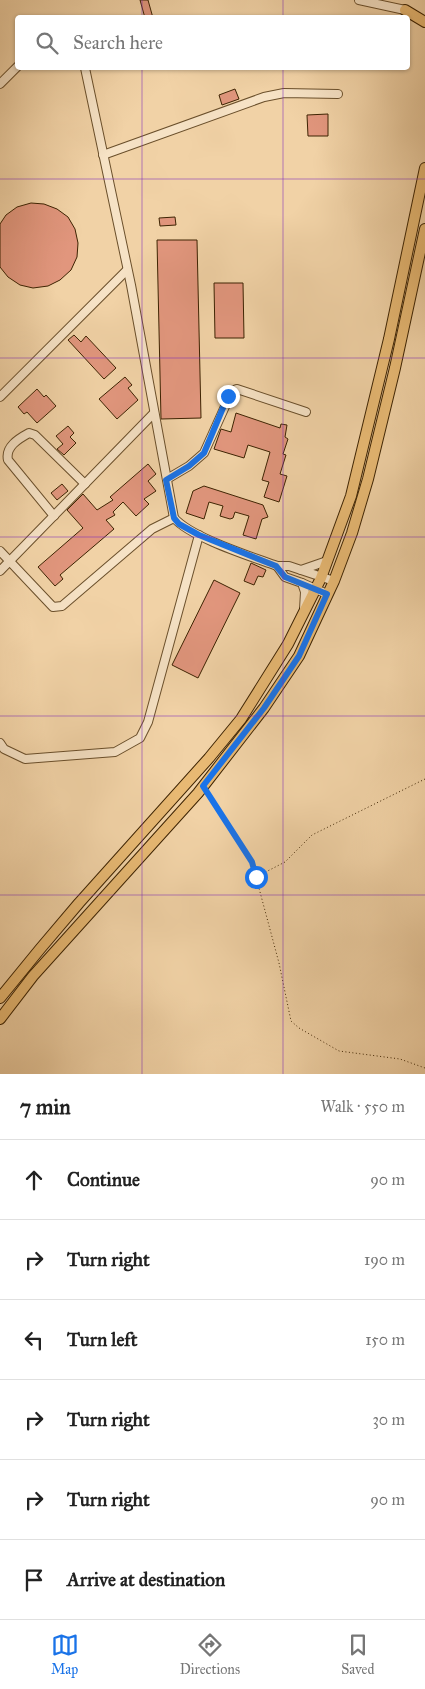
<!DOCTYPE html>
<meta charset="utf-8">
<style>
:root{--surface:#fff;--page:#f6f6f6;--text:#222;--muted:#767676;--line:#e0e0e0;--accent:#1a73e8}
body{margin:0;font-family:"IM FELL Great Primer",serif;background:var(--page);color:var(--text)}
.stop{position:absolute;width:15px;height:15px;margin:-11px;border:4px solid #1a73e8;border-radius:50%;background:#fff}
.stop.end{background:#1a73e8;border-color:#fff;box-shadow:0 1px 5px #0008}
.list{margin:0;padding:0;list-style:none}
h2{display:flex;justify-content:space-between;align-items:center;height:65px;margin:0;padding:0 20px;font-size:21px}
h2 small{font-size:16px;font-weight:400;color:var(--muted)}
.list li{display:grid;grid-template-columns:32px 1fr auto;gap:15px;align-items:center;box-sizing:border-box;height:80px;padding:0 20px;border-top:1px solid var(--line)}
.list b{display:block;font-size:19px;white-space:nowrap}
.list em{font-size:16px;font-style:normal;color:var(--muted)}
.icon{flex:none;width:28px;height:28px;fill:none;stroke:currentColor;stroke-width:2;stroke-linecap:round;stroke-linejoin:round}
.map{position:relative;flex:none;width:425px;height:1074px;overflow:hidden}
.search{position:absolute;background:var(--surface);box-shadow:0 1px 4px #0004;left:15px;right:15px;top:15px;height:55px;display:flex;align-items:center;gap:12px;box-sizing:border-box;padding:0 18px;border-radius:5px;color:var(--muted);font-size:19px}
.sheet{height:545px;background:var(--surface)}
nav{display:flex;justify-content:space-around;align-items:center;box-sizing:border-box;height:70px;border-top:1px solid var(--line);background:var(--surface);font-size:14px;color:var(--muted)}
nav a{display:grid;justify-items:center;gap:2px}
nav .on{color:var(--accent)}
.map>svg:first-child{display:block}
</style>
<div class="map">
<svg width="425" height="1074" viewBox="0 0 425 1074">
<rect width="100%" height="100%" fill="#f1d2a6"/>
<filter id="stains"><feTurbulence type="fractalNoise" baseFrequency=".004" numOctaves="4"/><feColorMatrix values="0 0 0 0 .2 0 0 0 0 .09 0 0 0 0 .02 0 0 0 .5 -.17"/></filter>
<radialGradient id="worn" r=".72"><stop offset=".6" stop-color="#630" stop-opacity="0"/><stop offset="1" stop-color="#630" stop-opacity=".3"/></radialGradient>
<g fill="#e1967d" stroke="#3d2302">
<polygon points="140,0 148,0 153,18 145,18"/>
<polygon points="235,89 239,99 222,105 219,95"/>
<polygon points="328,114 328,136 308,136 307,115"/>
<polygon points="31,203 44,204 57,209 68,217 75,229 78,243 77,257 71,270 60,280 48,286 33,288 20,285 8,277 0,267 0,224 6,215 17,207"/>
<polygon points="175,217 176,225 160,226 159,218"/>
<polygon points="157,240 197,240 201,418 161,419"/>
<polygon points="214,283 243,283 244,338 215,338"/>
<polygon points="74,335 81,342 86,336 116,368 104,379 68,340"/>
<polygon points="125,377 132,385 128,388 138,400 117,419 99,399"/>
<polygon points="37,389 44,397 46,395 56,406 37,423 27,412 24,414 18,407"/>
<polygon points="236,413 280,428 281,424 287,425 285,437 288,439 283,454 286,455 280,474 287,476 279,502 264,497 269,482 262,480 270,452 248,445 244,458 214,449 221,429 231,432"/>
<polygon points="68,426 74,433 70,437 76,443 64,455 57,449 63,444 56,436"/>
<polygon points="148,464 156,474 148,481 156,491 144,499 149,504 136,516 123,502 113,512 115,515 106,520 114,529 60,575 63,579 55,586 38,567 83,528 67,510 83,494 97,510 113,500 110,497"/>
<polygon points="62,484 68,491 57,500 51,493"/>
<polygon points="204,486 263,505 268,517 262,519 256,539 243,535 249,516 235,512 233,518 230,519 220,516 223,506 209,502 204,519 186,513 193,491"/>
<polygon points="251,563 266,570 263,577 258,576 254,585 244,581"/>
<polygon points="214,580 240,593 198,678 172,665"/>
</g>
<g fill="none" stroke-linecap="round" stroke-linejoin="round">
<g stroke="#6a4f2b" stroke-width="10">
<g id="minor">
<polyline points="359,0 405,10"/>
<path d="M85,68l46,217 43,233c18,20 76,38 103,48h12l12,4 26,-9"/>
<polyline points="0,84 18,66"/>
<polyline points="103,155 264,97 284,93 338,94"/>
<polyline points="0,397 127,270"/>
<polyline points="167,479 189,466 204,453 232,391 237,389 306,412"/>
<path d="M54,516l-46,-56c-3,-13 10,-21 21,-27l6,2 50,49"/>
<polyline points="0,551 53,607 62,606 152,529 174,518"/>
<polyline points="277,566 285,577 302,583 305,592 304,609"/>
<polyline points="301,570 334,581"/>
<polyline points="0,571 154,413"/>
<polyline points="302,583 327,594"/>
<polyline points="0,743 4,749 25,759 115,752 140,738 148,722 199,535"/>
</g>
</g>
<g stroke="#3d2302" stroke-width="12">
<g id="major">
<polyline points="405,10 425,22"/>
<polyline points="0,998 40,949 79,903 209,758 241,719 288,644 321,578 351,496 389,339 425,168"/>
<polyline points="0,1019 33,976 198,793 264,708 299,656 334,581 352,533 368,479 395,368 425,229"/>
</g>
</g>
<g stroke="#3d2302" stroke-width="1" stroke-dasharray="1 2.5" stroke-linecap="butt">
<polyline points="208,794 252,862 279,963 291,1021 299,1028 339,1051 400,1059 425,1068"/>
<polyline points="256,877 285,862 312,835 425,779"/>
</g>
<use href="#minor" stroke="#f6e2c5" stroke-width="8"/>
<use href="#major" stroke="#e8b973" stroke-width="10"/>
</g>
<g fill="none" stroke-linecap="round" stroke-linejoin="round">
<polyline stroke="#1a73e8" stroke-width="6" points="228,396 204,453 189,466 166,480 174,518 179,524 199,535 276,566 285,577 327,594 299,656 264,708 203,786 252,862 256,877"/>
</g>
<path fill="none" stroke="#7b2cbf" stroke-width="1" stroke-opacity="0.55" d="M142,0v18M283,0v18M142,68v1006M283,68v1006M0,179h425M0,358h425M0,537h425M0,716h425M0,895h425"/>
<rect width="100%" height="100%" filter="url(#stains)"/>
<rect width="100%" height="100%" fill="url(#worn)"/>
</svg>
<div class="stop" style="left:256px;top:877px"></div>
<div class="stop end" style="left:228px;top:396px"></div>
<div class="search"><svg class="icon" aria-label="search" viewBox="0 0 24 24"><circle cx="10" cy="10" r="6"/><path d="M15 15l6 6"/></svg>Search here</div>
</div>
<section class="sheet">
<h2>7 min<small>Walk · 550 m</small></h2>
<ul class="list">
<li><svg class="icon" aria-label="ahead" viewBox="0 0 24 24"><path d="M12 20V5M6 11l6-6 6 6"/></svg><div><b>Continue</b></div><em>90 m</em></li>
<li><svg class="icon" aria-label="right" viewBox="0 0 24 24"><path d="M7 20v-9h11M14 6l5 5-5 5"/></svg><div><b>Turn right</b></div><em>190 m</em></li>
<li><svg class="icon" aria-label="left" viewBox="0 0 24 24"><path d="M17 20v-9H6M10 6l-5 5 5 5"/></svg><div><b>Turn left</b></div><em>150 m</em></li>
<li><svg class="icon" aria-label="right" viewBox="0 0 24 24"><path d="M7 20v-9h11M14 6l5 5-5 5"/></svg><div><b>Turn right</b></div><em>30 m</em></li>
<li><svg class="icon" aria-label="right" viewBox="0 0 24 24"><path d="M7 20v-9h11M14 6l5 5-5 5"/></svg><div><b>Turn right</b></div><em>90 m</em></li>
<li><svg class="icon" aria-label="arrive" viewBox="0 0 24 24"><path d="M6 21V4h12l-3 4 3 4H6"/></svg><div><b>Arrive at destination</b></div></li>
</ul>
</section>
<nav>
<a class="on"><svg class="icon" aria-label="map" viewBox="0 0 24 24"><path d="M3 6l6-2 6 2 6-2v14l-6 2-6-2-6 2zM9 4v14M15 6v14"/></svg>Map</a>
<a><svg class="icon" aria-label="directions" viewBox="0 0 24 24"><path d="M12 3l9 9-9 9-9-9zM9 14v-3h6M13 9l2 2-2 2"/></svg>Directions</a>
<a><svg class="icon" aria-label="saved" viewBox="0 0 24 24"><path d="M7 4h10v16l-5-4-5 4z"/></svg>Saved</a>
</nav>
